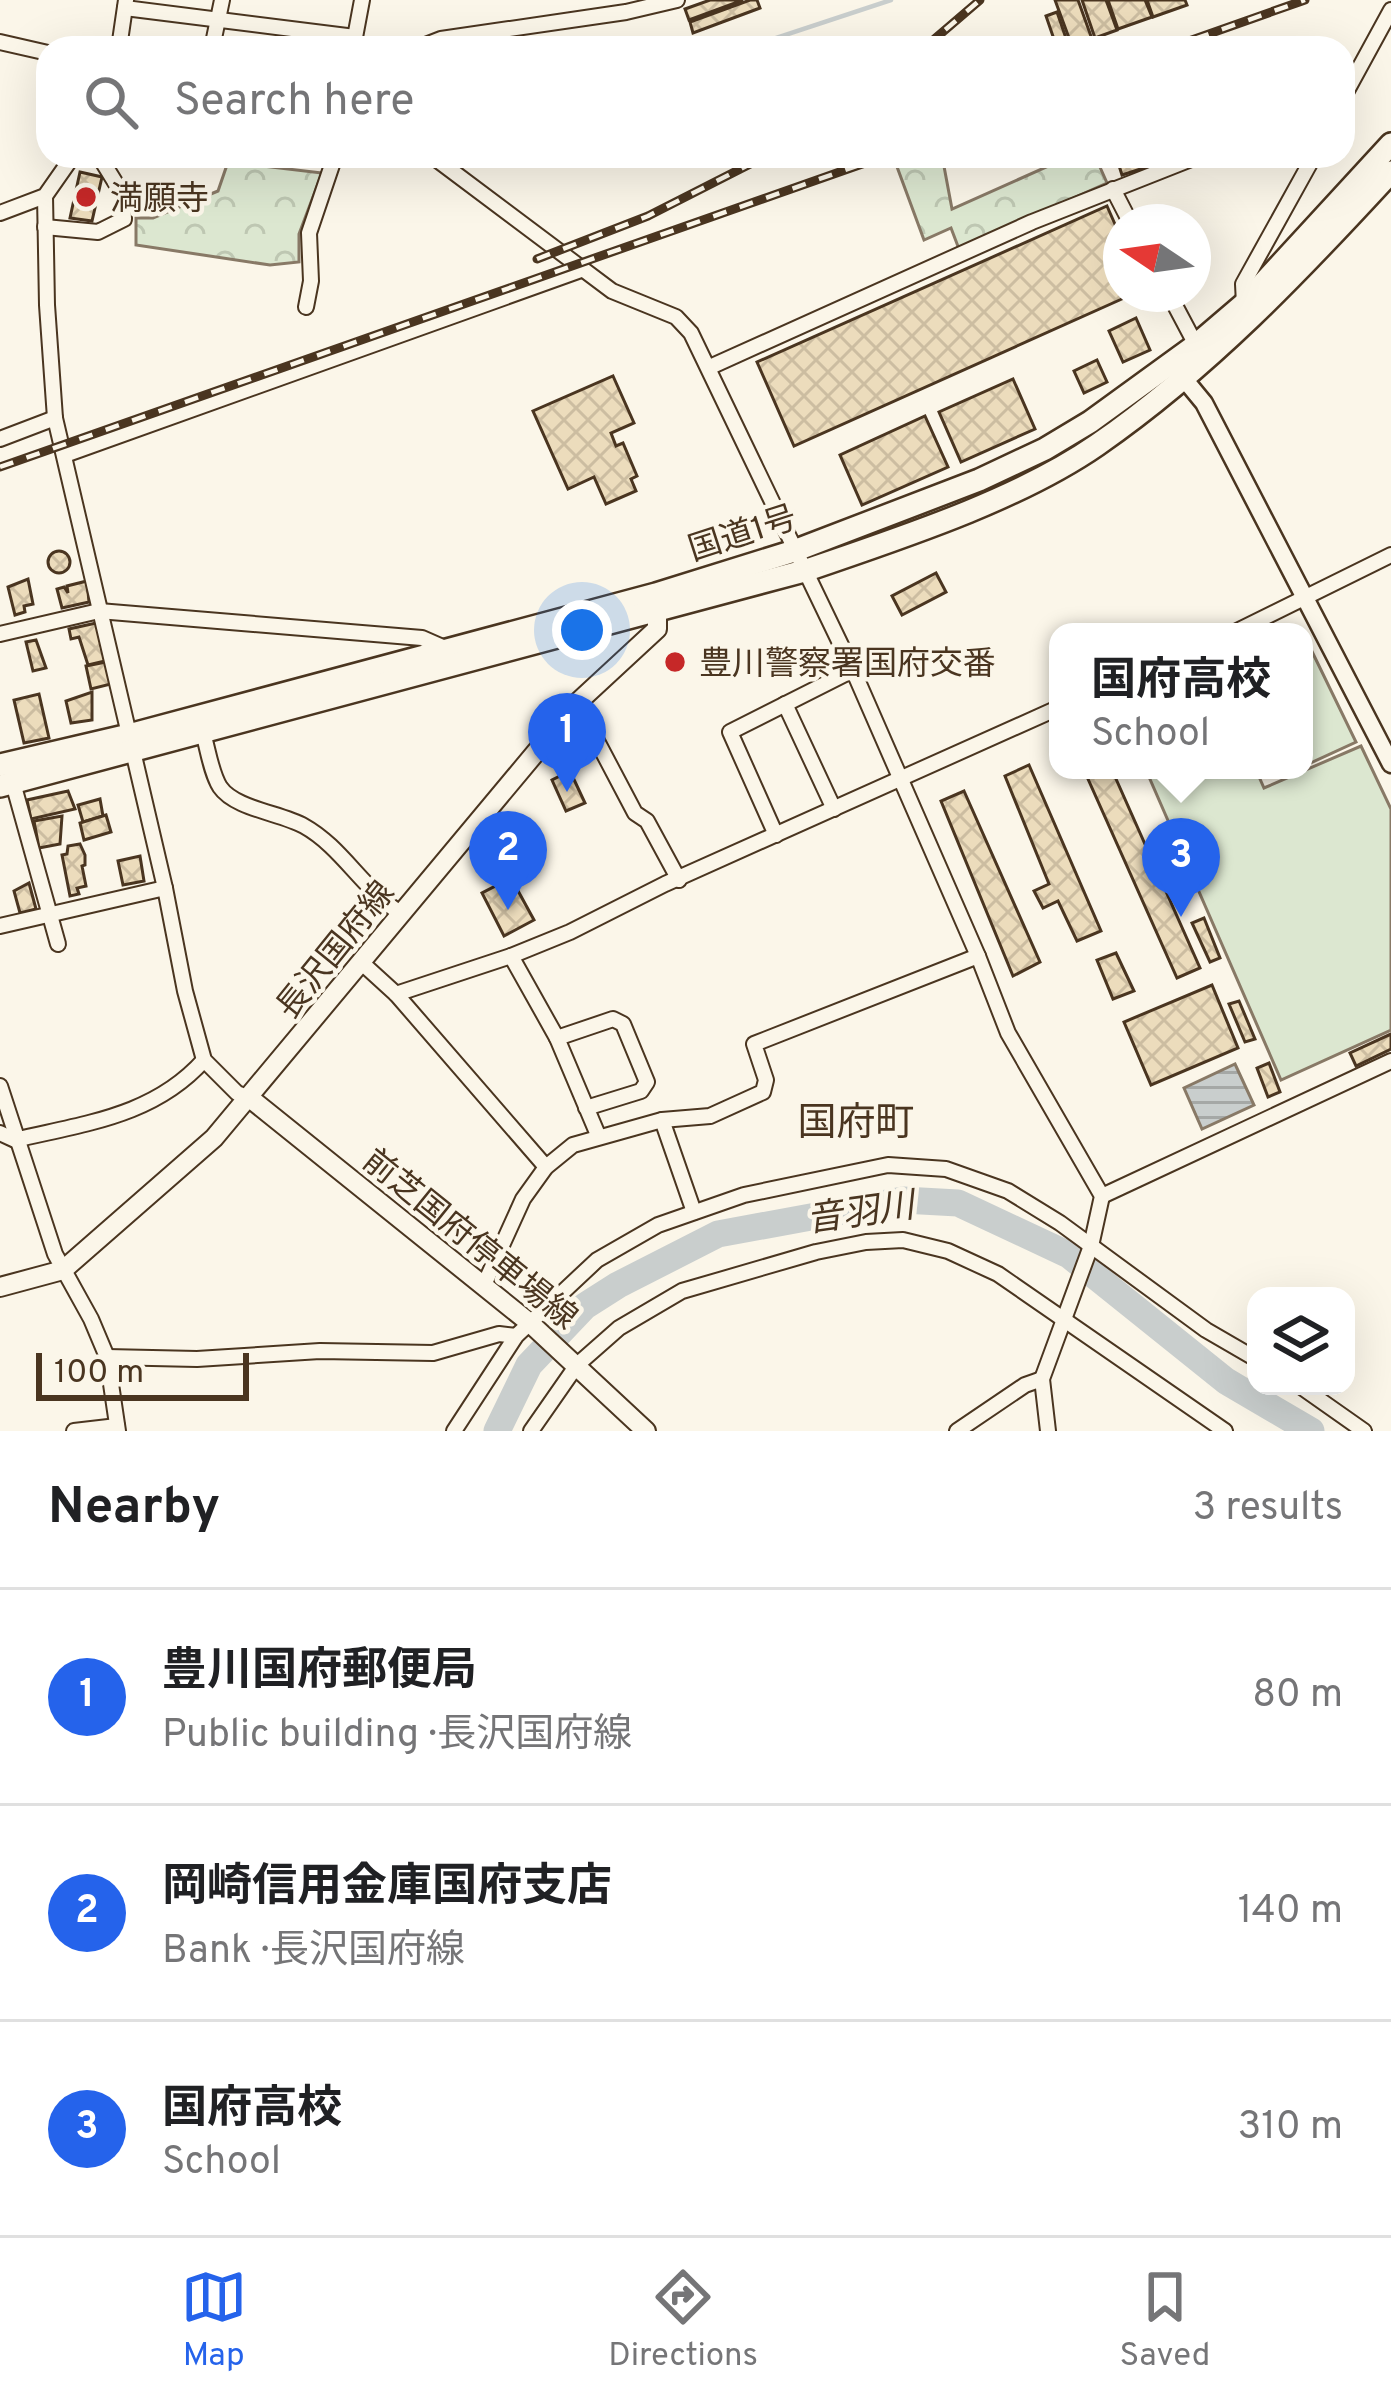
<!DOCTYPE html>
<meta charset="utf-8">
<style>
:root{--surface:#fff;--page:#f2f2f2;--text:#202124;--muted:#757577;--line:#e0e0e0;--accent:#2563eb}
body{margin:0;font-family:Overpass,"Noto Sans JP",sans-serif;background:var(--page);color:var(--text)}
.controls{position:absolute;right:36px;bottom:36px;display:grid;overflow:hidden;border-radius:24px;box-shadow:0 12px 48px #0002}
.controls button{width:108px;height:108px;display:grid;place-items:center;padding:0;border:0;border-bottom:3px solid var(--line);background:var(--surface);color:var(--text);font:60px sans-serif}
.compass{position:absolute;left:1103px;top:204px;width:108px;height:108px;border-radius:50%;background:var(--surface);box-shadow:0 12px 48px #0002;rotate:283deg}
.scale{position:absolute;left:36px;bottom:30px;width:213px;box-sizing:border-box;padding-left:12px;border:6px solid #4a3520;border-top:0;font-size:33px;line-height:42px;white-space:nowrap;color:#4a3520;-webkit-text-stroke:9px #fbf6e9;paint-order:stroke}
.you{position:absolute;left:582px;top:630px;width:42px;height:42px;margin:-30px;border:9px solid #fff;border-radius:50%;background:#1a73e8;box-shadow:0 0 0 18px #1a73e833}
.badge{display:grid;place-items:center;width:78px;height:78px;border-radius:50%;background:var(--accent);color:#fff;font-size:39px;font-weight:700}
.pin{position:absolute;translate:-50% -99px;filter:drop-shadow(0 3px 6px #0008)}
.pin::after{content:'';position:absolute;top:63px;width:42px;height:36px;background:inherit;clip-path:polygon(0 0,100% 0,50% 100%)}
.popup{position:absolute;left:1049px;top:623px;width:264px;height:156px;box-sizing:border-box;display:grid;place-content:center;border-radius:24px;background:var(--surface);filter:drop-shadow(0 3px 9px #0005);font-size:39px;white-space:nowrap;color:var(--muted)}
.popup b{font-size:45px;color:var(--text)}
.popup::after{content:'';position:absolute;left:50%;top:100%;margin-left:-24px;border:24px solid transparent;border-top-color:var(--surface)}
.list{margin:0;padding:0;list-style:none}
h2{display:flex;justify-content:space-between;align-items:center;height:156px;margin:0;padding:0 48px;font-size:51px}
h2 small{font-size:39px;font-weight:400;color:var(--muted)}
.list li{display:grid;grid-template-columns:78px 1fr auto;gap:36px;align-items:center;box-sizing:border-box;height:216px;padding:0 48px;border-top:3px solid var(--line)}
.list b{display:block;font-size:45px;white-space:nowrap}
.list p{margin:0;font-size:39px;white-space:nowrap;color:var(--muted)}
.list em{font-size:39px;font-style:normal;color:var(--muted)}
.icon{flex:none;width:66px;height:66px;fill:none;stroke:currentColor;stroke-width:2;stroke-linecap:round;stroke-linejoin:round}
.map{position:relative;flex:none;width:1391px;height:1431px;overflow:hidden}
.search{position:absolute;background:var(--surface);box-shadow:0 12px 48px #0002;left:36px;right:36px;top:36px;height:132px;display:flex;align-items:center;gap:30px;box-sizing:border-box;padding:0 42px;border-radius:36px;color:var(--muted);font-size:45px}
.sheet{height:804px;background:var(--surface)}
nav{display:flex;justify-content:space-around;align-items:center;box-sizing:border-box;height:168px;border-top:3px solid var(--line);background:var(--surface);font-size:33px;color:var(--muted)}
nav a{display:grid;justify-items:center;gap:6px}
nav .on{color:var(--accent)}
.map>svg:first-child{display:block}
</style>
<div class="map">
<svg width="1391" height="1431" viewBox="0 0 1391 1431">
<defs>
<pattern id="forest-crowns" width="20" height="18" patternUnits="userSpaceOnUse" patternTransform="scale(3)"><rect width="20" height="18" fill="#dce7d0"/><path d="M2 6a3 3 0 1 1 6 0M12 15a3 3 0 1 1 6 0" fill="none" stroke="#bec7b2"/></pattern>
<pattern id="water-rules" width="6" height="5" patternUnits="userSpaceOnUse" patternTransform="scale(3)"><rect width="6" height="5" fill="#c9cecd"/><path d="M0 2.5h6" fill="none" stroke="#a5a8a6"/></pattern>
<pattern id="building-cross-hatch" width="8" height="8" patternUnits="userSpaceOnUse" patternTransform="scale(3)"><rect width="8" height="8" fill="#ecdcbc"/><path d="M0 0l8 8M0 8l8-8" fill="none" stroke="#ccbda1"/></pattern>
</defs>
<rect width="100%" height="100%" fill="#fbf6e9"/>
<g fill="url(#forest-crowns)" stroke="#887966" stroke-width="3">
<polygon points="917,156 959,156 943,161 952,209 1071,156 1095,156 1107,183 959,249 951,228 924,240 896,164"/>
<polygon points="228,162 322,173 299,234 299,262 270,265 136,245 136,218 153,218 218,191"/>
</g>
<g fill="#dce7d0" stroke="#887966" stroke-width="3">
<polygon points="1304,635 1356,742 1304,766"/>
<polygon points="1361,746 1391,809 1391,1030 1281,1080 1146,770 1256,770 1264,788"/>
</g>
<polygon fill="url(#water-rules)" stroke="#887966" stroke-width="3" points="1235,1064 1254,1105 1202,1129 1184,1088"/>
<g fill="none" stroke-linecap="round" stroke-linejoin="round">
<polyline stroke="#c9cecd" stroke-width="4.5" points="746,48 891,0"/>
<polyline stroke="#c9cecd" stroke-width="27" points="497,1431 529,1365 585,1306 618,1285 718,1234 903,1200 958,1203 1069,1255 1226,1381 1311,1431"/>
</g>
<g fill="url(#building-cross-hatch)" stroke="#4a3520" stroke-width="3">
<polygon points="710,0 743,0 689,20 685,9"/>
<polygon points="750,0 757,0 760,8 693,33 690,22"/>
<polygon points="1055,0 1078,0 1092,39 1072,46"/>
<polygon points="1082,0 1106,0 1117,30 1095,38"/>
<polygon points="1108,0 1145,0 1152,17 1118,29"/>
<polygon points="1147,0 1185,0 1187,5 1153,17"/>
<polygon points="1057,12 1069,47 1065,48 1057,48 1046,16"/>
<polygon points="1116,156 1147,156 1150,166 1122,175"/>
<polygon points="80,172 102,177 92,221 70,218"/>
<polygon points="1107,206 1121,238 1121,294 1133,294 794,446 757,362"/>
<polygon points="1136,318 1150,350 1123,362 1109,331"/>
<polygon points="1097,360 1107,382 1084,393 1074,371"/>
<polygon points="613,376 634,423 611,433 616,446 623,443 637,476 631,479 636,491 606,504 594,477 568,489 533,411"/>
<polygon points="1013,379 1035,429 961,462 939,412"/>
<polygon points="925,416 948,467 862,505 840,455"/>
<circle cx="59" cy="562" r="11"/>
<polygon points="936,573 946,592 902,615 892,596"/>
<polygon points="28,579 33,604 24,606 25,612 15,615 8,587"/>
<polygon points="87,581 89,602 62,608 57,589 64,587 68,593 67,586"/>
<polygon points="96,623 105,661 88,665 79,637 71,639 69,629"/>
<polygon points="36,640 46,668 33,671 26,642"/>
<polygon points="106,662 111,684 91,689 86,666"/>
<polygon points="92,692 92,720 71,723 66,701"/>
<polygon points="39,694 49,738 24,743 14,700"/>
<polygon points="1029,765 1101,931 1077,941 1058,901 1043,908 1034,891 1049,884 1005,776"/>
<polygon points="1084,770 1112,770 1200,968 1177,978"/>
<polygon points="570,771 585,803 566,811 552,780"/>
<polygon points="68,791 75,809 31,819 27,800"/>
<polygon points="964,791 1040,962 1013,976 941,801"/>
<polygon points="100,799 103,816 83,822 78,805"/>
<polygon points="106,815 111,832 84,840 80,823"/>
<polygon points="62,816 60,844 39,848 34,821"/>
<polygon points="80,844 85,855 85,865 82,866 86,886 77,888 79,894 70,896 62,855 67,854 68,846"/>
<polygon points="140,856 144,881 123,885 118,861"/>
<polygon points="511,878 534,920 504,936 482,893"/>
<polygon points="29,883 36,909 20,913 14,891"/>
<polygon points="1204,918 1220,958 1210,962 1192,923"/>
<polygon points="1116,953 1134,991 1113,999 1097,960"/>
<polygon points="1212,985 1238,1048 1151,1085 1124,1022"/>
<polygon points="1239,1001 1255,1039 1245,1042 1229,1004"/>
<polygon points="1391,1034 1391,1049 1356,1066 1350,1053"/>
<polygon points="1269,1063 1280,1092 1268,1097 1257,1068"/>
</g>
<g fill="none" stroke-linecap="round" stroke-linejoin="round">
<g stroke="#4a3520" stroke-width="18">
<g id="minor">
<polyline points="125,8 355,37"/>
<polyline points="0,42 48,53"/>
<polyline points="119,48 126,0"/>
<polyline points="212,48 222,0"/>
<polyline points="353,48 362,0"/>
<polyline points="418,48 441,39 626,12 677,0"/>
<polyline points="1343,98 1391,10"/>
<polyline points="432,156 612,291 676,317 691,333 853,670 978,956 1008,1033 1102,1196 1091,1246 1042,1379 1048,1431"/>
<polyline points="1113,189 1130,222"/>
<polyline points="45,196 47,305 55,418 165,888 185,991 204,1060 237,1093 251,1099"/>
<polyline points="0,213 45,196 73,156"/>
<polyline points="45,227 98,232 124,219 123,195 99,156"/>
<polyline points="1169,294 1196,345"/>
<polyline points="1244,304 1243,284 1314,156"/>
<polyline points="306,307 311,281 309,233 335,156"/>
<polyline points="710,367 1032,222 1199,156"/>
<polyline points="0,439 55,418"/>
<polyline points="65,455 581,270"/>
<polyline points="1235,632 1391,555"/>
<polyline points="0,634 99,611 422,638 447,649"/>
<polyline points="577,703 635,813 647,821 679,880"/>
<polyline points="785,704 834,809"/>
<path d="M203,733c5,16 8,40 17,54 15,22 61,26 84,39 38,21 60,65 98,88"/>
<polyline points="13,783 58,944"/>
<polyline points="776,835 730,732 853,670"/>
<polyline points="0,926 165,888"/>
<polyline points="511,956 557,1038"/>
<polyline points="362,963 396,994 546,1167"/>
<polyline points="396,994 511,956 570,932 665,884 1058,708"/>
<polyline points="0,1086 55,1254 91,1319 107,1357 118,1431"/>
<polyline points="586,1108 641,1091 647,1082 623,1024 613,1019 557,1038 598,1135"/>
<polyline points="662,1120 694,1212"/>
<path d="M0,1133l15,7c71,-17 139,-24 189,-80"/>
<polyline points="1102,1196 1391,1061"/>
<polyline points="484,1285 523,1199 546,1167 573,1145 662,1120 710,1116 763,1092 766,1080 754,1044 978,956"/>
<polyline points="107,1357 197,1359 320,1351 433,1353 499,1334 516,1336"/>
<polyline points="1300,1386 1364,1431"/>
<polyline points="74,1431 117,1426"/>
<polyline points="454,1431 516,1336 597,1260 658,1225 744,1195 888,1165 946,1169 1008,1191 1060,1223 1206,1330 1256,1359"/>
<polyline points="531,1431 577,1365 619,1328 682,1291 816,1252 866,1242 903,1240 948,1251 998,1274 1225,1431"/>
<polyline points="957,1431 1025,1385 1042,1379"/>
</g>
</g>
<g stroke="#4a3520" stroke-width="21">
<polyline id="tertiary" points="1176,369 1204,403 1391,764"/>
</g>
<g stroke="#4a3520" stroke-width="22">
<g id="secondary">
<polyline points="251,1099 531,1324 646,1431"/>
<polyline points="0,1287 63,1270 214,1138 577,703 657,629 657,599"/>
</g>
</g>
<g stroke="#4a3520" stroke-width="26">
<g id="trunk">
<polyline points="0,765 129,735 656,594 794,551 979,480 1045,449 1090,422 1196,345 1244,304 1391,144"/>
<path d="M0,786l804,-215c93,-32 212,-70 293,-126 111,-77 203,-174 294,-273"/>
</g>
</g>
<use href="#minor" stroke="#fbf6e9" stroke-width="14"/>
<use href="#tertiary" stroke="#fbf6e9" stroke-width="16"/>
<use href="#secondary" stroke="#fbf6e9" stroke-width="18"/>
<use href="#trunk" stroke="#fbf6e9" stroke-width="21"/>
<g stroke="#4a3520" stroke-width="9">
<g id="rail">
<polyline points="924,48 980,0"/>
<polyline points="1169,48 1305,0"/>
<polyline points="537,259 648,216 766,156"/>
<polyline points="0,467 885,156"/>
</g>
</g>
<use href="#rail" stroke="#fbf6e9" stroke-width="4.5" stroke-dasharray="14" stroke-linecap="butt"/>
</g>
<g fill="#c62828" stroke="#fbf6e9" stroke-width="4.5">
<circle cx="86" cy="197" r="12"/>
<circle cx="675" cy="662" r="12"/>
</g>
<g text-anchor="middle" stroke-width="9" stroke-linejoin="round" paint-order="stroke">
<g font-size="33" fill="#4a3520" stroke="#fbf6e9" text-anchor="start">
<text x="110" y="209">満願寺</text>
<text x="699" y="674">豊川警察署国府交番</text>
</g>
<g font-size="33" fill="#4a3520" stroke="#fbf6e9">
<text transform="translate(742 532) rotate(-18)" y="12">国道1号</text>
<text transform="translate(334 949) rotate(-51)" y="12">長沢国府線</text>
<text transform="translate(471 1238) rotate(39)" y="12">前芝国府停車場線</text>
</g>
<g font-size="36" font-style="italic" fill="#4a3520" stroke="#fbf6e9">
<text transform="translate(860 1211) rotate(-8)" y="13">音羽川</text>
</g>
<g font-size="39" fill="#4a3520" stroke="#fbf6e9">
<text x="856" y="1135">国府町</text>
</g>
</g>
</svg>
<div class="controls">
<button><svg class="icon" aria-label="layers" viewBox="0 0 24 24"><path d="M12 4l9 5-9 5-9-5zM3 14l9 5 9-5"/></svg></button>
</div>
<svg class="compass" viewBox="-18 -18 36 36"><path d="M0-13l5 13h-10z" fill="#e53935"/><path d="M0 13l5-13h-10z" fill="#757577"/></svg>
<div class="scale">100 m</div>
<div class="you"></div>
<div class="pin badge" style="left:567px;top:792px">1</div>
<div class="pin badge" style="left:508px;top:910px">2</div>
<div class="pin badge" style="left:1181px;top:917px">3</div>
<div class="popup"><b>国府高校</b>School</div>
<div class="search"><svg class="icon" aria-label="search" viewBox="0 0 24 24"><circle cx="10" cy="10" r="6"/><path d="M15 15l6 6"/></svg>Search here</div>
</div>
<section class="sheet">
<h2>Nearby<small>3 results</small></h2>
<ul class="list">
<li><span class="badge">1</span><div><b>豊川国府郵便局</b><p>Public building · 長沢国府線</p></div><em>80 m</em></li>
<li><span class="badge">2</span><div><b>岡崎信用金庫国府支店</b><p>Bank · 長沢国府線</p></div><em>140 m</em></li>
<li><span class="badge">3</span><div><b>国府高校</b><p>School</p></div><em>310 m</em></li>
</ul>
</section>
<nav>
<a class="on"><svg class="icon" aria-label="map" viewBox="0 0 24 24"><path d="M3 6l6-2 6 2 6-2v14l-6 2-6-2-6 2zM9 4v14M15 6v14"/></svg>Map</a>
<a><svg class="icon" aria-label="directions" viewBox="0 0 24 24"><path d="M12 3l9 9-9 9-9-9zM9 14v-3h6M13 9l2 2-2 2"/></svg>Directions</a>
<a><svg class="icon" aria-label="saved" viewBox="0 0 24 24"><path d="M7 4h10v16l-5-4-5 4z"/></svg>Saved</a>
</nav>
